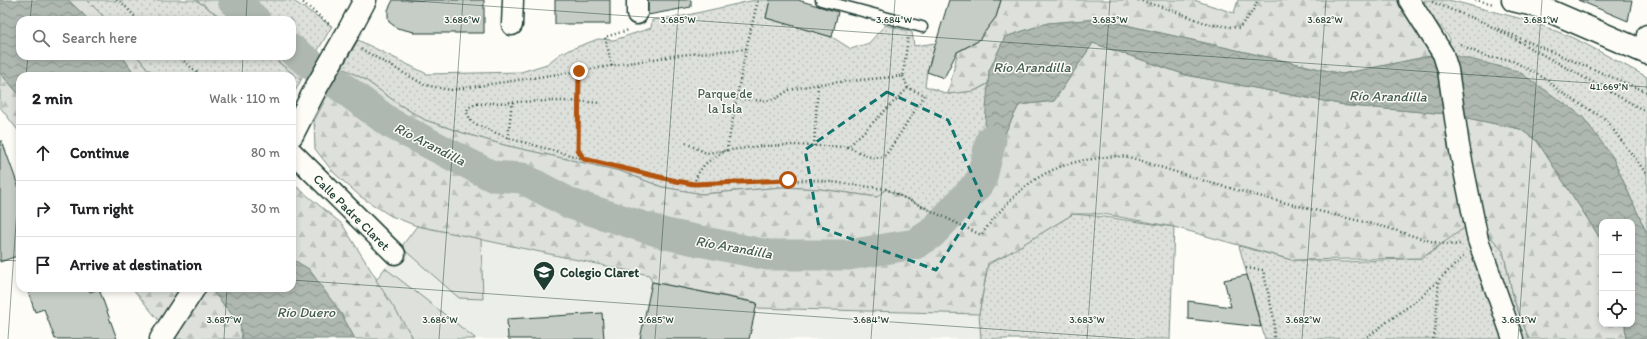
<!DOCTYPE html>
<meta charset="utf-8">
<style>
:root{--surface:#fff;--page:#f2f2f2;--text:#202124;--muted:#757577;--line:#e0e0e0}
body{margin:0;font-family:Itim,sans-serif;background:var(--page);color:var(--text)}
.controls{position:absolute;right:12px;bottom:12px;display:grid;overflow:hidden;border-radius:8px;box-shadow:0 2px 6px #0003}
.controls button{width:36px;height:36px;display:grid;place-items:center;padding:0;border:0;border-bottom:1px solid var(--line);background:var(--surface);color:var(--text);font:20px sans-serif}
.stop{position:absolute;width:12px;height:12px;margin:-9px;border:3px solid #b45309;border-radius:50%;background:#fff}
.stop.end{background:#b45309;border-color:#fff;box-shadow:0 1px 4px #0008}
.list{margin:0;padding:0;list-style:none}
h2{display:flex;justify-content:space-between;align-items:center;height:52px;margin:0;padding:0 16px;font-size:17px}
h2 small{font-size:13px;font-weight:400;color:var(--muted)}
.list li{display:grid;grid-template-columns:26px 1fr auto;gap:12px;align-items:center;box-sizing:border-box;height:56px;padding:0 16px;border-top:1px solid var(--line)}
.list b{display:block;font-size:15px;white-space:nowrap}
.list em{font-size:13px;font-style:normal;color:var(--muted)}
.icon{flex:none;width:22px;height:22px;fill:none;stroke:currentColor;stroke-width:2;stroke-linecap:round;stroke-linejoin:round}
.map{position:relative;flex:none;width:1647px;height:339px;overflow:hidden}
.search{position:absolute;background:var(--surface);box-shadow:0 2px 6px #0003;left:16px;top:16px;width:280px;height:44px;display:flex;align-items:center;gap:10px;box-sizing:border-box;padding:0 14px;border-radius:12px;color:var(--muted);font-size:15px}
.panel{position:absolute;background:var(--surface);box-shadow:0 2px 6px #0003;left:16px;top:72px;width:280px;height:220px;border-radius:12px}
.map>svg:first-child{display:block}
</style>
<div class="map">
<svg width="1647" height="339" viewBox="0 0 1647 339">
<defs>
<pattern id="grass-dots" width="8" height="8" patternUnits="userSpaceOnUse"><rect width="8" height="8" fill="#dde0db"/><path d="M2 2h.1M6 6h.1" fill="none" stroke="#bdc1bd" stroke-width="1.8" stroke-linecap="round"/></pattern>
<pattern id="forest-firs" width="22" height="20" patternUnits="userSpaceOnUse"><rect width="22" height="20" fill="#dde0db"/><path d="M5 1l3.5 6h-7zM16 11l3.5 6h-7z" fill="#bdc1bd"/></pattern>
<pattern id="water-waves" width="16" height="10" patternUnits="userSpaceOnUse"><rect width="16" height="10" fill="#aeb8b1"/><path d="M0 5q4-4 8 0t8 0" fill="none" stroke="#8d9791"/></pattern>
</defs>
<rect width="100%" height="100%" fill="#fdfcf7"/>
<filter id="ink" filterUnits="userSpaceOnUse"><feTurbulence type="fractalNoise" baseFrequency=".025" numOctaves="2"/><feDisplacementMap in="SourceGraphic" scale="8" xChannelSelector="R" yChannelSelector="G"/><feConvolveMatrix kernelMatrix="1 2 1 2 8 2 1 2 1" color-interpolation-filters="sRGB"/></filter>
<g filter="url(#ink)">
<polygon fill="#eceee9" points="417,226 649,275 652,282 755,302 756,308 979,314 981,339 414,339 376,280"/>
<g fill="url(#grass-dots)" stroke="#7e8e88">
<polygon points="87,0 196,0 225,20 107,20"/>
<polygon points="233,0 292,0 332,26 310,64 292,50 292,20 255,20"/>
<polygon points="755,0 770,0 766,18 832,37 851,49 869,43 885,25 912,32 914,46 936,43 927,72 925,86 948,94 974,91 994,81 981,181 947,218 877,197 820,189 782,187 702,194 662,187 620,171 504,145 463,133 425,120 400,105 364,79 342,68 358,40 427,74 521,72 547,64 561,53 598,39 614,40 651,28 652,20 683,16"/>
<path d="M1424,0h25l81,21 46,18 71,38v157l-35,-78 -167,-103 5,-14c-8,-13 -25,-24 -26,-39z"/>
<polygon points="137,56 271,56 301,80 292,97 292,76 153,76"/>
<polygon points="1073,214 1105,217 1174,227 1170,339 981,339 979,314 988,265"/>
<polygon points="1473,217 1503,251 1514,300 1529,339 1265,339 1239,246 1292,260 1345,262 1422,258 1436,249"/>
</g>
<g fill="url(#forest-firs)" stroke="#7e8e88">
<polygon points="68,0 87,0 107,20 89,20"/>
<polygon points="196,0 233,0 255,20 225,20"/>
<polygon points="1001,0 1194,0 1234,13 1238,0 1397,0 1445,53 1342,74 1099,19 1048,23 1005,37 989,71 989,83 974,91 948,94 958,50 960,51 978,41 996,17"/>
<polygon points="1093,43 1186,75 1350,106 1448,114 1520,129 1537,141 1602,241 1602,324 1625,324 1626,339 1529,339 1514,300 1503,251 1473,217 1474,221 1422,258 1292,260 1174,227 1103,214 1073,214 1004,256 988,263 979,314 756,308 755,302 652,282 649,275 417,226 391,216 361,197 333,172 315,149 314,121 342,68 364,79 400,105 425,120 463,133 504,145 620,171 662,187 703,194 782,187 820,189 877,197 886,189 947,218 981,181 1019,105 1054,101"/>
<polygon points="292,50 310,64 301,80 271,56 292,56"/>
<polygon points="122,56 137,56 153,76 136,76"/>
<polygon points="0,73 20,95 20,133 0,107"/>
<polygon points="292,183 342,224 414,339 355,339 342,315 309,270 292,259"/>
<polygon points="132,288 210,288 240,324 242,339 174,339"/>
</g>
<g fill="#dde0db" stroke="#7e8e88">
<polygon points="417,226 481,239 483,299 459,298 401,247"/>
<polygon points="385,268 475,338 475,339 414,339 376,280"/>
</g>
<g fill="url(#water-waves)" stroke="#75877f">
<polygon points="0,0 68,0 89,20 20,20 20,56 122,56 136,76 20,76 20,95 0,73"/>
<polygon points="1099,19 1342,74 1445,53 1518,71 1582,116 1612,156 1647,234 1647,339 1626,339 1625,324 1632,324 1632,222 1602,222 1602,241 1537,141 1520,129 1448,114 1350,106 1186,75 1093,43 1054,101 1019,105 981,181 968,195 984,137 989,71 1005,37 1048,23"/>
<polygon points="292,259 309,269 342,315 355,339 242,339 240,324 210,288 292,288"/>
</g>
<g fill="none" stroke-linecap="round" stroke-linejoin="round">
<g stroke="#aeb8b1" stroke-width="31">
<polyline points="233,0 255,20"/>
<polyline points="292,50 390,123 492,176 522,178 571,204 666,234 768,255 848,255 915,244 931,234 981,181 991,140"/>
</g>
</g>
<g fill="#c6cdc7" stroke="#1f3d34">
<polygon points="393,0 484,0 484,33 413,33 414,32 397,28 389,22 388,17 388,10"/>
<rect x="555" y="0" width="55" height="24"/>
<polygon points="648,0 691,0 691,7 648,15"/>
<polygon points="770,0 798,0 838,12 832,37 766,18"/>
<polygon points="949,0 1001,0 996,17 978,41 957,52 944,78 927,72"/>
<polygon points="1578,0 1632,0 1628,21"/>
<polygon points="0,141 2,141 20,191 20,255 0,262"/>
<polygon points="1247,275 1261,327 1188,319 1188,301 1231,307 1224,280"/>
<polygon points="652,282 757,303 749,339 640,339"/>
<polygon points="27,288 88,288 90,292 99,289 117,339 55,339 44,309 35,312"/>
<polygon points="602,313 604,339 508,339 507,319"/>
</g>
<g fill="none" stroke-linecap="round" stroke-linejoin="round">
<g stroke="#1f3d34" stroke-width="13">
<polyline id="service" points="821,0 922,27"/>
</g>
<g stroke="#1f3d34" stroke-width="23">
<g id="minor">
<polyline points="637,0 637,14"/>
<polyline points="1409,0 1443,54 1448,70 1459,146 1478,240 1513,339"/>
<polyline points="512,25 513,0"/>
<polyline points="1644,51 1647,35"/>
<polyline points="292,152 395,254"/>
</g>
</g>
<g stroke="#1f3d34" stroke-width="25">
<g id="tertiary">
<polyline points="1513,0 1538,6 1647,53"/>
<polyline points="347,34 365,0"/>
<polyline points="292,135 316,88"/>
<polyline points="161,339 194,288"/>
</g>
</g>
<g stroke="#1f3d34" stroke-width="2.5" stroke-dasharray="1 3" stroke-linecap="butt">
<polyline points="116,0 123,4 138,20"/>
<polyline points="300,0 330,25"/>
<polyline points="1138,0 1172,10 1208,24 1239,28 1252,12 1258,0"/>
<polyline points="1475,0 1494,4"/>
<polyline points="1432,2 1485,23 1647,112"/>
<polyline points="1498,29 1647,92"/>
<polyline points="1460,44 1486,57 1511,60 1548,80 1559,91 1605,119 1647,174"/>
<path d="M361,49l64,36 26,5 128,-19 -1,75 1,8 5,5 110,25 57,-3 64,-1 71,9 95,46c31,-41 59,-69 111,-76 12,-2 24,-4 36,-2 10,2 21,7 32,10 22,7 44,14 66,20 53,15 106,27 158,40 20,5 58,21 76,17"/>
<polyline points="178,56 201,76"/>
<polyline points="612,66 605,37 629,30"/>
<polyline points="579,71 679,55 746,49"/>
<polyline points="903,76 908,88"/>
<polyline points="704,96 766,101 777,98 789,90 818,84 903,76 908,37"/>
<polyline points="508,138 512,102"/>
<polyline points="686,143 706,153 762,146 795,145 848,147 873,158 882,157 886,155 925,95 908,88 848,147"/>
<polyline points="814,146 818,84"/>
<path d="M584,159l-76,-21 -37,-16 -4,-10 1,-4 7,-4c42,-2 84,-5 126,-1"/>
<path d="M694,184c6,-20 16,-24 33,-34l19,-101 12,-49"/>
<polyline points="1246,268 1263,270 1274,319 1274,339"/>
<polyline points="1364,339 1421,297 1464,256"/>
<polyline points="1433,339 1435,332 1439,280"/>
</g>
<use href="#service" stroke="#fdfcf7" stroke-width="10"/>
<use href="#minor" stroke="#fdfcf7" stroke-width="20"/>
<use href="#tertiary" stroke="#fdfcf7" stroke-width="22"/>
<g stroke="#1f3d34" stroke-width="25" stroke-linecap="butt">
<polyline id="tertiary-bridge" points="316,88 347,34"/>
</g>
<use href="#tertiary-bridge" stroke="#fdfcf7" stroke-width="22"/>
</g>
</g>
<g fill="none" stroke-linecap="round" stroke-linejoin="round" filter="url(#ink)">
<polyline stroke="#b45309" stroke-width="5" points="579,71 578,150 584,159 676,181 694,184 788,180"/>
</g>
<path fill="none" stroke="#0f766e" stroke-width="3" stroke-dasharray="8 5" stroke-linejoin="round" d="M887,92l61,28 34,77 -46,73 -117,-43 -14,-77z"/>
<path fill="none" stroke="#1f3d34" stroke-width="1" stroke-opacity="0.45" d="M401,0l1246,87M30,20l2,-20M246,20l1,-20M26,76l2,-20M242,76l1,-20M0,260l20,1M292,280l843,59M8,339l12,-174M224,339l3,-51M439,339l24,-339M655,339l24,-339M871,339l24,-339M1087,339l23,-339M1302,339l24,-339M1518,339l24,-339"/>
<defs>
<g id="school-pin" transform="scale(1.15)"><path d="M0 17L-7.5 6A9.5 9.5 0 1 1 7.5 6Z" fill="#1f3d34" stroke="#fdfcf7"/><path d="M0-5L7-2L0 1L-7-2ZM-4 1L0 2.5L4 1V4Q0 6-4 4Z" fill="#fff"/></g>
</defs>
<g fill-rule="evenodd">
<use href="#school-pin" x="544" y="272"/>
</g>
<g text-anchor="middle" stroke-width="3" stroke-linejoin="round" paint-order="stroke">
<g font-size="13" fill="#455e55" stroke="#fdfcf7">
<text x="725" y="98">Parque de<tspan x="725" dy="15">la Isla</tspan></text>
</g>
<g font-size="13" fill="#1f3d34" stroke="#fdfcf7">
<text transform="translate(352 212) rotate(45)" y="5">Calle Padre Claret</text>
</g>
<g font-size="13" font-weight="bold" fill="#1f3d34" stroke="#fdfcf7" text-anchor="start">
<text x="560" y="277">Colegio Claret</text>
</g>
<g font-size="14" font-style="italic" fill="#435c53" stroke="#fdfcf7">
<text x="1032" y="72">Río Arandilla</text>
<text transform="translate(1388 96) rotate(1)" y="5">Río Arandilla</text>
<text transform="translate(430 144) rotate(27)" y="5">Río Arandilla</text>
<text transform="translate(734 247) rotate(10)" y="5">Río Arandilla</text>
<text x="306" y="317">Río Duero</text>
</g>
</g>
<g font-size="10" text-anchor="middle" fill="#1f3d34" stroke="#fdfcf7" stroke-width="3" stroke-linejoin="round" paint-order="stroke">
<text x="462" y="23">3.686°W</text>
<text x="678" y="23">3.685°W</text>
<text x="894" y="23">3.684°W</text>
<text x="1110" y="23">3.683°W</text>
<text x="1325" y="23">3.682°W</text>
<text x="1541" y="23">3.681°W</text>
<text x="1609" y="90">41.669°N</text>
<text x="224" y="323">3.687°W</text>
<text x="440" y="323">3.686°W</text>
<text x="656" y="323">3.685°W</text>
<text x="871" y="323">3.684°W</text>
<text x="1087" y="323">3.683°W</text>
<text x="1303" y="323">3.682°W</text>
<text x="1519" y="323">3.681°W</text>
</g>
</svg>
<div class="controls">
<button>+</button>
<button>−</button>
<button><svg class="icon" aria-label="locate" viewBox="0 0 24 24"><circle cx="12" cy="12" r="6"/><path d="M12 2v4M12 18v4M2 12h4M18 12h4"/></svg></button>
</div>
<div class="stop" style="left:788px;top:180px"></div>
<div class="stop end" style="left:579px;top:71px"></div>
<div class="search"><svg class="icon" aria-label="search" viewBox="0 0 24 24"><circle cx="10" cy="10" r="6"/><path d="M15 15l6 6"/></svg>Search here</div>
<section class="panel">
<h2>2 min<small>Walk · 110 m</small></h2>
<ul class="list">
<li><svg class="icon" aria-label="ahead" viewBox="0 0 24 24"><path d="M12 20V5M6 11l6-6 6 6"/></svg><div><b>Continue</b></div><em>80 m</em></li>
<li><svg class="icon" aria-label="right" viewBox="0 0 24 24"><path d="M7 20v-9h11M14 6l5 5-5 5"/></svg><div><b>Turn right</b></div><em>30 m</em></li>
<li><svg class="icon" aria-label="arrive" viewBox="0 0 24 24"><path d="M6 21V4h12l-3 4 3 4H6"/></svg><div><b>Arrive at destination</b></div></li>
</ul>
</section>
</div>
